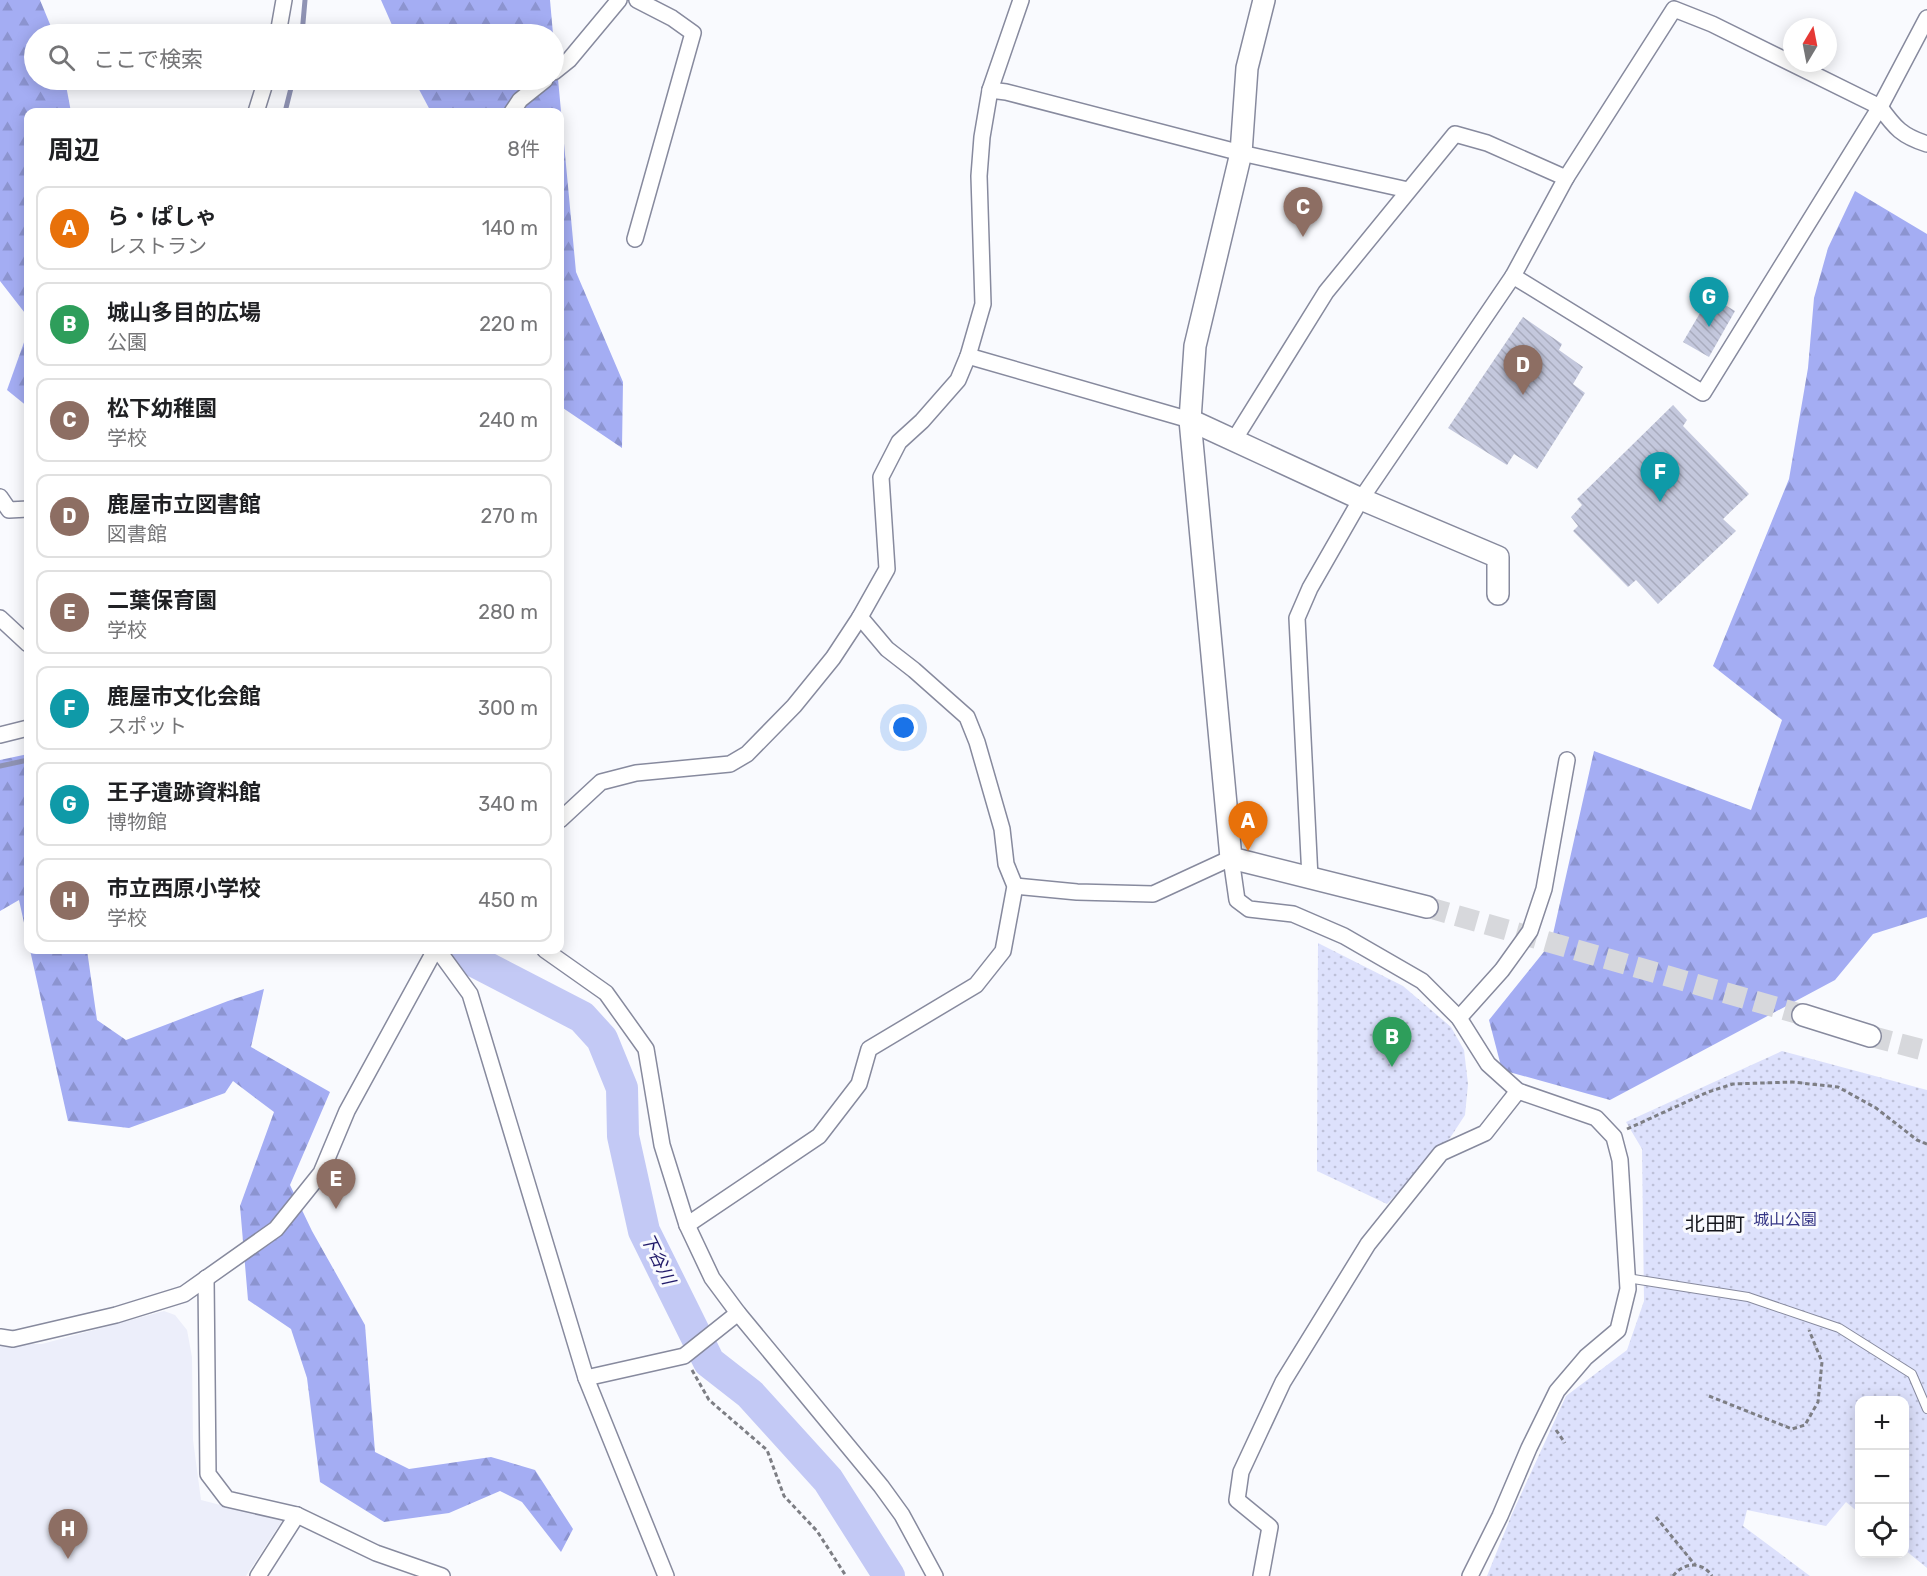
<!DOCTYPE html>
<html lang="ja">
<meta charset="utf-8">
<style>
:root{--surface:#fff;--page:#f2f2f2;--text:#202124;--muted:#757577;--line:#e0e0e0;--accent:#b45309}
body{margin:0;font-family:Rubik,"Noto Sans JP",sans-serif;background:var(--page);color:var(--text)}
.controls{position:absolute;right:18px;bottom:18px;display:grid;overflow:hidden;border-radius:12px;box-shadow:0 3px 15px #0003}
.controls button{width:54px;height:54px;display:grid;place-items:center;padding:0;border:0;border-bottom:2px solid var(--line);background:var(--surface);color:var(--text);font:30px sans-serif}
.compass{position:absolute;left:1783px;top:18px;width:54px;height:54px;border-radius:50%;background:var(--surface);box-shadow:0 3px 15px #0003;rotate:10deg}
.you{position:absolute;left:904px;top:728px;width:21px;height:21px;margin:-15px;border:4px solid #fff;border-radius:50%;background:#1a73e8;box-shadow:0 0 0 9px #1a73e833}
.badge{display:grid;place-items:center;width:39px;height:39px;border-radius:50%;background:var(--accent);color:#fff;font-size:20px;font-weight:700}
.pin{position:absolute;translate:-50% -50px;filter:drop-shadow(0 2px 3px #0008)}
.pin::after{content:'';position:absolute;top:32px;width:21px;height:18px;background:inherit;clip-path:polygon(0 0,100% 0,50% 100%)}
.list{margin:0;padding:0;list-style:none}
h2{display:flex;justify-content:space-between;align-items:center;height:78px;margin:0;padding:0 24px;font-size:26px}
h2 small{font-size:20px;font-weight:400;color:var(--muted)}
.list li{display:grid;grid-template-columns:39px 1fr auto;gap:18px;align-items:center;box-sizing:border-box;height:84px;margin:0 12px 12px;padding:0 12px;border:2px solid var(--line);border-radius:12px}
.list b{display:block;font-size:22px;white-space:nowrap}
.list p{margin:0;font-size:20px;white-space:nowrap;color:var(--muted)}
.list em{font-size:20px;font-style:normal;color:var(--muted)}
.icon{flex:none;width:33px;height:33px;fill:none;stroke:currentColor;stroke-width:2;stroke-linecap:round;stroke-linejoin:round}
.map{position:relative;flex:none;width:1927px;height:1576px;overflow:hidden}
.search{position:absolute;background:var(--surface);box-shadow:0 3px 15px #0003;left:24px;top:24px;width:540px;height:66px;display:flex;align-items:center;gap:15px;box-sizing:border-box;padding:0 21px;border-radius:33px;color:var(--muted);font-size:22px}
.panel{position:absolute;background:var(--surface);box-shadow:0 3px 15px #0003;left:24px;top:108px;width:540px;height:846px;border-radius:12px}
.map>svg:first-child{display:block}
</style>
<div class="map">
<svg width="1927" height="1576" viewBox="0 0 1927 1576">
<defs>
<pattern id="forest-firs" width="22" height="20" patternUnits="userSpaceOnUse" patternTransform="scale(1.5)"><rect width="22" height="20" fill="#a4adf3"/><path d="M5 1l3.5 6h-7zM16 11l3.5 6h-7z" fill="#8c94d0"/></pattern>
<pattern id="park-dots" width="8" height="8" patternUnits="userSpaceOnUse" patternTransform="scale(1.5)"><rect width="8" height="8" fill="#dde1fc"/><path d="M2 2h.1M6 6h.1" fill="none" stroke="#bdc0d8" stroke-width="1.8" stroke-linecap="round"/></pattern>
<pattern id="building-back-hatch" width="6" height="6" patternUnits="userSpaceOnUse" patternTransform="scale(1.5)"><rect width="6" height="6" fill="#c4c8dd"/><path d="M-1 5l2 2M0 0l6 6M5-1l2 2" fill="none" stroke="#a8abbd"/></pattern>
</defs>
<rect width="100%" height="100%" fill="#f9fafe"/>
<polygon fill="#eceefa" points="164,1311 175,1315 187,1330 192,1357 193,1440 201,1500 282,1521 246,1576 0,1576 0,1344 42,1344"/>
<g fill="url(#forest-firs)">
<polygon points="0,0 40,0 54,34 34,34 34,80 65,80 71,112 28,112 28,317 0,281"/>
<polygon points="381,0 550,0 553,34 396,34"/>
<polygon points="554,36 576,272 623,382 622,448 560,406 560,112 431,112 414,80 554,80"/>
<polygon points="1855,191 1927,234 1927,917 1873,934 1835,980 1610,1100 1502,1070 1489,1020 1551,943 1594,751 1751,810 1782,720 1713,666 1789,479 1808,368 1814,298 1828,248"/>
<polygon points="28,331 28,407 7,390"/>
<polygon points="28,754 28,941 19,900 0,911 0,760"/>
<polygon points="30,950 87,950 97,1020 126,1040 228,1001 264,989 251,1047 330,1092 290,1185 312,1231 365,1325 375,1452 409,1469 491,1457 535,1470 573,1529 561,1552 522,1502 500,1491 449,1513 384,1522 320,1482 307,1378 291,1329 248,1300 240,1206 274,1112 233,1081 225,1093 129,1128 68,1121"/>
</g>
<g fill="url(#park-dots)">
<polygon points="1318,943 1403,986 1451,1027 1464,1050 1468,1084 1465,1115 1450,1138 1387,1204 1317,1171"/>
<polygon points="1782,1051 1927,1090 1927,1568 1905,1550 1904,1400 1860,1400 1859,1513 1846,1502 1826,1526 1747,1510 1743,1526 1810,1576 1487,1576 1512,1514 1566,1396 1627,1350 1644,1301 1642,1149 1626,1122"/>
</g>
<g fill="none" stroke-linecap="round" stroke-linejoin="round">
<g stroke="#8f93b4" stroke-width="5">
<polyline points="302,34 305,0"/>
<polyline points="285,112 293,80"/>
<polyline points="0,766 28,760"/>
</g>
<polyline stroke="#c3c9f5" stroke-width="32" points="464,950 472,960 582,1017 602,1039 622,1088 623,1136 644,1231 709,1362 750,1394 828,1480 889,1576"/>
</g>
<g fill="url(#building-back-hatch)">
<polygon points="1710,296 1735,311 1709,357 1683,342"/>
<polygon points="1523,317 1562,344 1559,350 1583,367 1573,384 1585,393 1537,469 1514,454 1507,465 1448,428"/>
<polygon points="1673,405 1687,420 1683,426 1749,494 1723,519 1736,531 1658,604 1636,580 1628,587 1573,531 1578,526 1571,517 1582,505 1577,499"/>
</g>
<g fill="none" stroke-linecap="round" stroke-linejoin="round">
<g stroke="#d7d8dc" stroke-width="21" stroke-dasharray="21 10" stroke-linecap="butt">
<polyline points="1427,907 1803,1015"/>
<polyline points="1870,1036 1927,1051"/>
</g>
<g stroke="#878a9e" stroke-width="10">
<polyline id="lane" points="1627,1278 1748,1297 1839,1328 1912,1374 1927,1409"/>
</g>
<g stroke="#878a9e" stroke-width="18">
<g id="street">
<polyline points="278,34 284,0"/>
<polyline points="554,72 569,60 619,0"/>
<polyline points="990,90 1006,92 1241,153 1408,190"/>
<polyline points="256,112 266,80"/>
<polyline points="512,112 520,100 545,80"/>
<polyline points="635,239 693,33 672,18 637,0"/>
<path d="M1513,276l190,117 177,-286c15,21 22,29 47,37"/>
<polyline points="968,356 1190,420"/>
<polyline points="1234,440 1326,292 1455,134 1487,143 1566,178"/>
<polyline points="0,497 9,510 28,509"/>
<polyline points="0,618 28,644"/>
<polyline points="0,735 28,728"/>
<polyline points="560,820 601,782 636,773 730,764 747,754 794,706 833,658 860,617 887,569 881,477 899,442 922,421 958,380 968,356 983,304 979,176 982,137 990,90 1021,0"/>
<polyline points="1310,878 1297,618 1310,588 1361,499 1513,276 1566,178 1674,9 1712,24 1880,107 1927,18"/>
<polyline points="1015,886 1077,892 1153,894 1231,858 1237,900 1249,909 1293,914 1344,936 1422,981 1459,1018 1488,1064 1518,1091 1596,1118 1614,1137 1620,1160 1628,1289 1618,1330 1586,1357 1557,1391 1529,1448 1500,1516 1470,1576"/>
<polyline points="438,950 470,994 586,1378 666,1576"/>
<polyline points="545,950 606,993 646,1049 662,1145 687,1225 712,1278 738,1313 881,1486 902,1515 935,1576"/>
<polyline points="1459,1018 1502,970 1530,931 1544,889 1567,760"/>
<polyline points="687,1225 819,1136 859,1084 869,1049 976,985 1003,951 1015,886 1006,864 1002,829 977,742 967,717 914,670 887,649 860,617"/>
<polyline points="206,1278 208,1474 227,1499 297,1515 376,1553 442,1576"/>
<polyline points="0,1337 13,1339 116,1315 184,1294 276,1229 321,1173 347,1111 435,950"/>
<polyline points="586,1378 684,1356 738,1313"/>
<polyline points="258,1576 297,1515"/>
<polyline points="1261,1576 1270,1527 1237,1500 1241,1472 1283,1382 1368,1244 1441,1153 1485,1133 1518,1091"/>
</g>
</g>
<g stroke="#878a9e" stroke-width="24">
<g id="secondary">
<polyline points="1264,0 1247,68 1241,153 1195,346 1190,420 1231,858 1427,907"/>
<polyline points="1190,420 1361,499 1498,557 1498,594"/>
<polyline points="1803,1015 1870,1036"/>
</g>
</g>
<g stroke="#7d7e84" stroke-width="3" stroke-dasharray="4.5 3" stroke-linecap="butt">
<polyline points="1627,1129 1708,1092 1733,1084 1792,1082 1838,1087 1876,1108 1917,1140 1927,1144"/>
<polyline points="692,1370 709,1400 767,1450 784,1496 817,1531 846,1576"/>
<polyline points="1709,1396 1792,1429 1805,1425 1818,1402 1822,1362 1809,1330"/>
<polyline points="1556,1430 1565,1443"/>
<polyline points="1656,1517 1695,1565"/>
<path d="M1673,1576c11,-14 29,-15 39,0"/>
</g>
<use href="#lane" stroke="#fff" stroke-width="8"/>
<use href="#street" stroke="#fff" stroke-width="15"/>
<use href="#secondary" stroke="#fff" stroke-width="21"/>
</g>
<g text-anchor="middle" stroke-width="6" stroke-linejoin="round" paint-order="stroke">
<g font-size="16" fill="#363686" stroke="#f9fafe">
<text x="1785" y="1225">城山公園</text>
</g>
<g font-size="18" font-style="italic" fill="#221b6a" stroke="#f9fafe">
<text transform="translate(658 1259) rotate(64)" y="6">下谷川</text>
</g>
<g font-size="20" fill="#15161d" stroke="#f9fafe">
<text x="1715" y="1231">北田町</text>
</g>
</g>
</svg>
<div class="controls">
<button>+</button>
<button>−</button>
<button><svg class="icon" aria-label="locate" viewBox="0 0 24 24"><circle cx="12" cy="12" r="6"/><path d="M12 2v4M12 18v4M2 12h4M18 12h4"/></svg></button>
</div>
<svg class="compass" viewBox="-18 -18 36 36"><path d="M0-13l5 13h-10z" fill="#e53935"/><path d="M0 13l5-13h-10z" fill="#757577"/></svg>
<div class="you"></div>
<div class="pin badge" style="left:1248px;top:851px;background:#e8710a">A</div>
<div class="pin badge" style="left:1392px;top:1067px;background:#2e9e5b">B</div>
<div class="pin badge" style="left:1303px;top:237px;background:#8d6e63">C</div>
<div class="pin badge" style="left:1523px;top:395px;background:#8d6e63">D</div>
<div class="pin badge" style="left:336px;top:1209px;background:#8d6e63">E</div>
<div class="pin badge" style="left:1660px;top:502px;background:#0f9aa8">F</div>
<div class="pin badge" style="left:1709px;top:327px;background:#0f9aa8">G</div>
<div class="pin badge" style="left:68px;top:1559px;background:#8d6e63">H</div>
<div class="search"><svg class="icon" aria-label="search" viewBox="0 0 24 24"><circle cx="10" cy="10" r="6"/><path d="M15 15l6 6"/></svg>ここで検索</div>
<section class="panel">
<h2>周辺<small>8件</small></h2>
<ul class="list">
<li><span class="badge" style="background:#e8710a">A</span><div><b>ら・ぱしゃ</b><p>レストラン</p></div><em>140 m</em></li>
<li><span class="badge" style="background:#2e9e5b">B</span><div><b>城山多目的広場</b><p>公園</p></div><em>220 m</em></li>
<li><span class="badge" style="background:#8d6e63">C</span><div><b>松下幼稚園</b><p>学校</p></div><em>240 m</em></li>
<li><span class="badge" style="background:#8d6e63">D</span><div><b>鹿屋市立図書館</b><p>図書館</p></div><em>270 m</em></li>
<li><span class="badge" style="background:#8d6e63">E</span><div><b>二葉保育園</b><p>学校</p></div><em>280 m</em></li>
<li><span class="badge" style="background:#0f9aa8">F</span><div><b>鹿屋市文化会館</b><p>スポット</p></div><em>300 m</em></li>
<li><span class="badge" style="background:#0f9aa8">G</span><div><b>王子遺跡資料館</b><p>博物館</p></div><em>340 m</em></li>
<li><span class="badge" style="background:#8d6e63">H</span><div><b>市立西原小学校</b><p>学校</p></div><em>450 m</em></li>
</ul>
</section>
</div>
